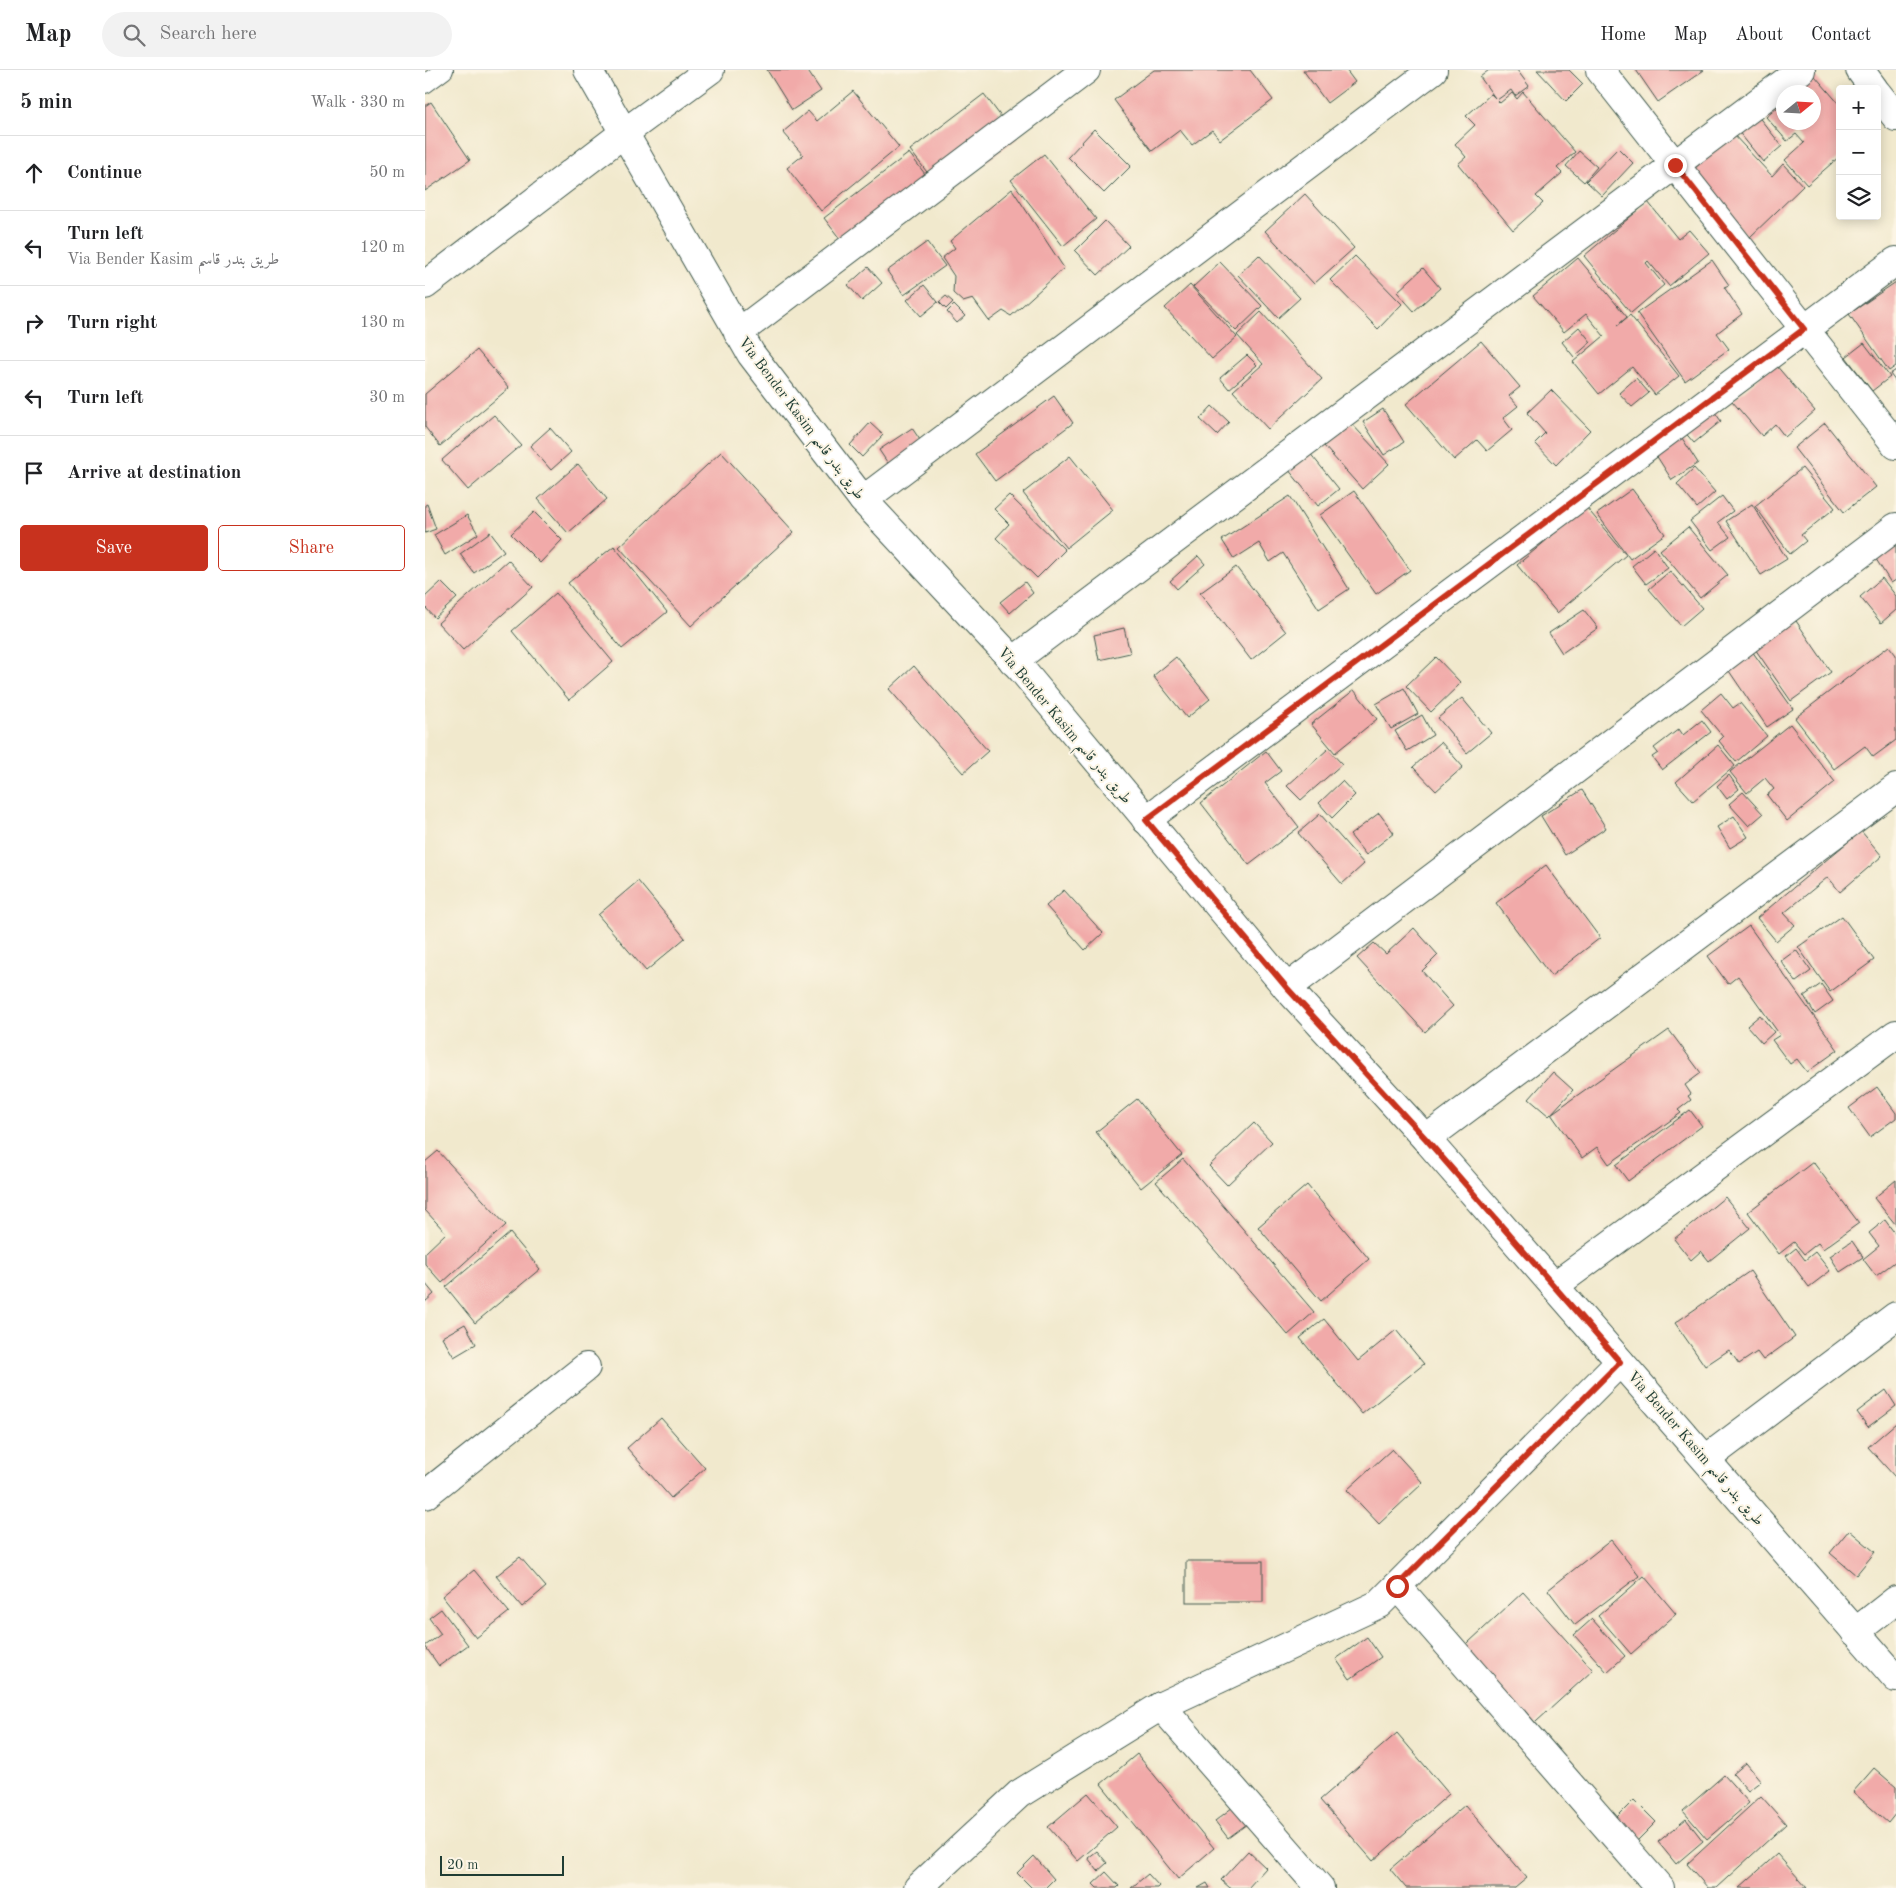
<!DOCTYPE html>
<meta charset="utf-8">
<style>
:root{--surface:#fff;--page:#f2f2f2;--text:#202124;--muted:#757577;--line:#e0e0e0;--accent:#c8321e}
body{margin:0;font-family:"Old Standard TT",Amiri,serif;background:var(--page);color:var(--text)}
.controls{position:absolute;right:15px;top:15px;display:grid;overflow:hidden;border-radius:5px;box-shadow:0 2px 12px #0003}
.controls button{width:45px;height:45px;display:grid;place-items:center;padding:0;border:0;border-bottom:1px solid var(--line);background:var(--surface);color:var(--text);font:25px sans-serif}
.compass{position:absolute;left:1351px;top:15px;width:45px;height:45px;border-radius:50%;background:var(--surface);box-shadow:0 2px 12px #0003;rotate:72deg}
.scale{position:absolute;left:15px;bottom:12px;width:124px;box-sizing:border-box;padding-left:5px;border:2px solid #1f3d34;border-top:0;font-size:14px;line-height:18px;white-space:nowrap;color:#1f3d34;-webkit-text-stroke:4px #fcf5e5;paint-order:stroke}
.stop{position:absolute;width:15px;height:15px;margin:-11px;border:4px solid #c8321e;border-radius:50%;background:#fff}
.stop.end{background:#c8321e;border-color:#fff;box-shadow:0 1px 5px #0008}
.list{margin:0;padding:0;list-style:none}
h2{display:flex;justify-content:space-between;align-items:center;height:65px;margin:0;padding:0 20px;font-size:21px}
h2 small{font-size:16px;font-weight:400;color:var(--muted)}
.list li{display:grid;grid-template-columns:32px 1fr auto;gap:15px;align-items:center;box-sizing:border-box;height:75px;padding:0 20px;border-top:1px solid var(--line)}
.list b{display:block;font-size:19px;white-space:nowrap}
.list p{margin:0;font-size:16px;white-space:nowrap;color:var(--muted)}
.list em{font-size:16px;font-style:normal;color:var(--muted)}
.actions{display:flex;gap:10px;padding:15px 20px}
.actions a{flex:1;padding:11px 0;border:1px solid var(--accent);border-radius:5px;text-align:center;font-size:18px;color:var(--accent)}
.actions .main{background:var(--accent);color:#fff}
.icon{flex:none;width:28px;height:28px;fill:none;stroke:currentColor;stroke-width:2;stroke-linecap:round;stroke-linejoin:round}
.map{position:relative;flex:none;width:1471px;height:1818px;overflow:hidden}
header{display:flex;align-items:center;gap:30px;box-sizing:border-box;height:70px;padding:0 25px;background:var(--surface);border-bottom:1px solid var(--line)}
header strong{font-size:24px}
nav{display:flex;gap:28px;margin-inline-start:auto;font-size:18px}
.search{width:350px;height:45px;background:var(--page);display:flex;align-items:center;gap:12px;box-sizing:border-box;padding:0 18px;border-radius:28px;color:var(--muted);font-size:19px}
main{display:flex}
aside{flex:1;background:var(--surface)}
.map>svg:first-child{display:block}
</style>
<header>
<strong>Map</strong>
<div class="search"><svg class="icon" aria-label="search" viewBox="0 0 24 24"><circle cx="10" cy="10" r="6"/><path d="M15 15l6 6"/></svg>Search here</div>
<nav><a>Home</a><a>Map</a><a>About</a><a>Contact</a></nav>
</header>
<main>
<aside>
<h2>5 min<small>Walk · 330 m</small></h2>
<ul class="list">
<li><svg class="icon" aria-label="ahead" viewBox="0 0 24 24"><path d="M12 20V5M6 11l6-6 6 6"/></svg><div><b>Continue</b></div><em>50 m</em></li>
<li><svg class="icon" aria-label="left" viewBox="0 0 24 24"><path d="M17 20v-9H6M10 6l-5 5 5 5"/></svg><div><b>Turn left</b><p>Via Bender Kasim طريق بندر قاسم</p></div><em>120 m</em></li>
<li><svg class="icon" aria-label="right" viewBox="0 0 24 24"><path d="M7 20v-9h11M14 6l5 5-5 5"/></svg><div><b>Turn right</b></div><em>130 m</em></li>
<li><svg class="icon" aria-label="left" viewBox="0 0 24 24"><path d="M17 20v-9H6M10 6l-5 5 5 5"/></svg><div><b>Turn left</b></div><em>30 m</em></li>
<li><svg class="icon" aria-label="arrive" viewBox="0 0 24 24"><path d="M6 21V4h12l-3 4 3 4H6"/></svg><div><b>Arrive at destination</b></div></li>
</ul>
<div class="actions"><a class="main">Save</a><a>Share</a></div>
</aside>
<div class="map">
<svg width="1471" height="1818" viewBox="0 0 1471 1818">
<rect width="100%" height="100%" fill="#fcf5e5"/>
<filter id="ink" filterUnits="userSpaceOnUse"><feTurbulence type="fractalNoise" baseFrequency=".02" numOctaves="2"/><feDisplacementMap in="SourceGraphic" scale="10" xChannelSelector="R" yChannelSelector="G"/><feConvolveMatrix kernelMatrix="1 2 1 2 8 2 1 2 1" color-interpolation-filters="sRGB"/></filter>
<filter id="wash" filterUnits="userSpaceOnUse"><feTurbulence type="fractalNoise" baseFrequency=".0096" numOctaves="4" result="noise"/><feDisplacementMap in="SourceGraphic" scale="20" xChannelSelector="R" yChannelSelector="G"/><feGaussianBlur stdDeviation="1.12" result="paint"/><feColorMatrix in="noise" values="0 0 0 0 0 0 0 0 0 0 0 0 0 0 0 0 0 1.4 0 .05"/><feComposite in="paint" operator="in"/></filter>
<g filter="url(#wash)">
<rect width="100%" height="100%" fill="#f1e9cd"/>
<g id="blocks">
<g fill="#f1aaa9">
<polygon points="342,0 382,0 396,21 367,40"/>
<polygon points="729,0 825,0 848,30 795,70 787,60 767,75 755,60 727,81 689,30"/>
<polygon points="878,0 921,0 930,12 902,33"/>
<polygon points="1064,0 1092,0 1104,16 1090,26 1086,20 1072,30 1075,33 1087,23 1092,29 1098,22 1150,82 1132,98 1137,103 1111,126 1118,133 1088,160 1033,94 1041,87 1030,74 1050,55 1041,46 1066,24 1070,28 1055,7"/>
<polygon points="1112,0 1144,0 1158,14 1141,31"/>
<polygon points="1211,0 1279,0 1233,32"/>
<polygon points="1390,6 1415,35 1415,86 1382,115 1360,90 1379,73 1371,64 1362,71 1341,47 1358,33 1358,52 1388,52 1388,22 1370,22"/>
<polygon points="428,21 474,77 396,141 362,98 378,85 358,62 383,41 392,51"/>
<polygon points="559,24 592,68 518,123 485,80"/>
<polygon points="6,32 45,90 0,121 0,36"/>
<polygon points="1332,45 1357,76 1338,92 1313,61"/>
<polygon points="669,59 706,96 679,123 643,87"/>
<polygon points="1307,63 1347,106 1358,94 1378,116 1324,168 1264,104"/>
<polygon points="1193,78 1208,93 1177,126 1161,111"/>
<polygon points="1154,81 1172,97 1159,112 1141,96"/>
<polygon points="484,83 513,121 428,186 399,148"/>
<polygon points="619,84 671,149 638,176 586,110"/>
<polygon points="587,119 639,198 586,246 578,241 564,251 548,229 538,232 528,223 529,206 517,188 530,178 525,171"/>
<polygon points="880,124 929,178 889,214 840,161"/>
<polygon points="1223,132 1253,169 1264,160 1284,183 1244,216 1223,191 1221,193 1239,215 1206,243 1159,186"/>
<polygon points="680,151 704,176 673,205 650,181"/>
<polygon points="502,172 520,196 479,225 462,201"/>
<polygon points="834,185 875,228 853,248 813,205"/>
<polygon points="930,186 977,234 953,259 905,210"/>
<polygon points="1153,188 1202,247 1192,256 1205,245 1254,306 1230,325 1207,297 1174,324 1148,292 1179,266 1161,244 1139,262 1108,226"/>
<polygon points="1287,190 1304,215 1299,217 1317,244 1292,263 1304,279 1260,311 1212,243"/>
<polygon points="795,192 837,236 811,261 768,217"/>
<polygon points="443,197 457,213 437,231 423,215"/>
<polygon points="998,198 1015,218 989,241 972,222"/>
<polygon points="1471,212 1471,296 1464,301 1424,244"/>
<polygon points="499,215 513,232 496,246 482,230"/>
<polygon points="765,215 812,267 787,289 740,238"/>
<polygon points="521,226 528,232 521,239 514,232"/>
<polygon points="529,235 540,246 532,253 522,242"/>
<polygon points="836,242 897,309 843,359 808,321 838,294 812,265"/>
<polygon points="1154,257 1166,272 1149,287 1137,272"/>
<polygon points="1056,271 1095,317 1084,326 1093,336 1078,348 1087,360 1062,381 1052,370 1029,390 981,334"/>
<polygon points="1439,273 1465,307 1447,321 1421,287"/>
<polygon points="52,280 84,318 15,376 0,357 0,324"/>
<polygon points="822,285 832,295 804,319 795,308"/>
<polygon points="1350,294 1390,341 1360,367 1350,354 1337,366 1307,331"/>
<polygon points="1471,300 1471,312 1465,304"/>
<polygon points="1211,308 1224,323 1207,337 1194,323"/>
<polygon points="1126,320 1165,360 1131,395 1110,373 1120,363 1102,343"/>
<polygon points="629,326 648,353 570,411 550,384"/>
<polygon points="787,336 804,352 792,365 775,349"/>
<polygon points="1286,337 1296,351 1269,373 1258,360"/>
<polygon points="958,339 979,372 959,385 938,352"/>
<polygon points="69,345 96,375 43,420 17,390"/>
<polygon points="925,352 964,394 937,419 899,376"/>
<polygon points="445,353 458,365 437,387 425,375"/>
<polygon points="1400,353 1451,417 1419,442 1369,378"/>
<polygon points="125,358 146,382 126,400 105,376"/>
<polygon points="487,358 501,379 468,401 454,380"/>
<polygon points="1257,368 1273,393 1247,410 1231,385"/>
<polygon points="296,382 369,462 266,556 194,477"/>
<polygon points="884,382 914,419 893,436 863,399"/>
<polygon points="645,386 688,440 641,478 598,423"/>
<polygon points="153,394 182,429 143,463 113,429"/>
<polygon points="1269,398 1290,422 1272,438 1252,414"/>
<polygon points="1377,398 1410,438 1376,465 1381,471 1365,484 1330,436"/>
<polygon points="1207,419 1240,464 1205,489 1172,444"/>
<polygon points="929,421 985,500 951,524 895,445"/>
<polygon points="584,425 640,480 612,508 571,468 584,454 569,439"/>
<polygon points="865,426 924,519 894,539 858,483 845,492 834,473 809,489 797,470"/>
<polygon points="1297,426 1308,441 1293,452 1305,467 1287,480 1265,451"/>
<polygon points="2,434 11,459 0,463 0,435"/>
<polygon points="1327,434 1362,489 1336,505 1301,451"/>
<polygon points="1161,437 1201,485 1132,543 1092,495"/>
<polygon points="109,442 137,470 115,493 86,464"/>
<polygon points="42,445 53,464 20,485 9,465"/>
<polygon points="1263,457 1303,505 1275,528 1235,480"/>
<polygon points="1471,461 1471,510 1466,513 1444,478"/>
<polygon points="65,462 79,481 49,503 35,484"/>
<polygon points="189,476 242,542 197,579 143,513"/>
<polygon points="1229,478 1243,498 1221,514 1207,496"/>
<polygon points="773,486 780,494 752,519 745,511"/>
<polygon points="83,490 108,517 38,580 13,553"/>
<polygon points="811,497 861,562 826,590 775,523"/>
<polygon points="1245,501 1277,538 1256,556 1224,519"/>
<polygon points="1457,508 1471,526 1471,540 1456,553 1435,527"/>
<polygon points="16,512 32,528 10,548 0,537 0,527"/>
<polygon points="600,512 608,523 585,543 575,532"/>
<polygon points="131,523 188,592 144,630 87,561"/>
<polygon points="1159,540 1173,558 1137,583 1124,563"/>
<polygon points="1369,548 1406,602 1366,631 1328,576"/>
<polygon points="699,558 705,583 674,590 669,565"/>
<polygon points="1464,576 1471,585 1471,670 1448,687 1440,676 1409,699 1370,648"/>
<polygon points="1327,581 1368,639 1342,657 1302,598"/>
<polygon points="751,587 785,629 762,648 728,606"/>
<polygon points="1011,587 1036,613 1006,642 981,616"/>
<polygon points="489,596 563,681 538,703 464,619"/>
<polygon points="979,618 993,644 966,659 951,634"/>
<polygon points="929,620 952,649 910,683 886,654"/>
<polygon points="1296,623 1308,638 1315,633 1342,666 1311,692 1294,671 1298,667 1276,640"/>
<polygon points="1037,628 1066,663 1042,683 1013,648"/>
<polygon points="997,645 1008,665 982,681 970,661"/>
<polygon points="1277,650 1286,662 1237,700 1227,687 1233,683 1229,678 1254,659 1258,665"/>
<polygon points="1365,654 1410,712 1362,751 1342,725 1349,719 1340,708 1322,723 1305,702"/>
<polygon points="1016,672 1038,697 1011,721 988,697"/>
<polygon points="1293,675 1310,696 1268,731 1251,712"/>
<polygon points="903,679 917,694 876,730 862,716"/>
<polygon points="841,681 856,701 840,713 874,757 824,795 776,733"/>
<polygon points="1304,705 1314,719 1302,729 1292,716"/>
<polygon points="917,711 930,725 907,748 894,733"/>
<polygon points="1157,720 1181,758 1140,785 1116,746"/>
<polygon points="1318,722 1338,744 1324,756 1304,734"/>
<polygon points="954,743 969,763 941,785 925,765"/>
<polygon points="895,744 939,794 917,814 873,763"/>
<polygon points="1309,746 1323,767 1305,778 1292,757"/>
<polygon points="1436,761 1457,786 1415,822 1403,807 1359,843 1370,855 1351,871 1332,848"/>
<polygon points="1121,795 1175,868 1126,906 1071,833"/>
<polygon points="213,811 260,868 221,901 173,845"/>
<polygon points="639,820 678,863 660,880 621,836"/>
<polygon points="1417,846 1449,890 1405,922 1373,877"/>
<polygon points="1324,856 1413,980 1382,1002 1372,989 1365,994 1347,970 1355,965 1313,906 1303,914 1283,886"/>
<polygon points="989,858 1013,885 997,901 1028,936 1000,962 932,888 949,873 961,884"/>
<polygon points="1371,880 1386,901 1371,912 1356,891"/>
<polygon points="1396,914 1408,931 1390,944 1379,926"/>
<polygon points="1335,945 1349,962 1337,973 1322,956"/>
<polygon points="1244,960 1276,1003 1260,1015 1266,1024 1263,1026 1266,1030 1253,1040 1256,1043 1184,1094 1172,1077 1157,1088 1126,1044 1124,1046 1104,1029 1128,1002 1148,1020 1126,1044"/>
<polygon points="1452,1017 1471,1043 1471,1048 1445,1067 1424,1038"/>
<polygon points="712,1029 757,1085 716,1118 671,1062"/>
<polygon points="1265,1040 1277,1056 1203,1111 1191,1095"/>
<polygon points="829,1053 847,1072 802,1115 784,1096"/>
<polygon points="13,1081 81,1155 17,1213 0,1194 0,1183 21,1163 0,1140 0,1092"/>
<polygon points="758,1089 889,1242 863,1265 731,1112"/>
<polygon points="1388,1092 1434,1153 1398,1179 1393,1173 1379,1184 1369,1172 1354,1184 1323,1142"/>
<polygon points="1471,1110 1471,1155 1449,1128"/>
<polygon points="882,1115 944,1189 896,1231 833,1157"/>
<polygon points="1300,1127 1325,1158 1284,1191 1276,1181 1266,1190 1249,1169"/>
<polygon points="1460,1150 1471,1165 1471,1191 1451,1206 1438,1189 1454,1176 1444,1163"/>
<polygon points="85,1163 115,1199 50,1253 21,1217"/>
<polygon points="1427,1171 1438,1187 1415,1202 1405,1186"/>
<polygon points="1371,1178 1380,1190 1390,1182 1405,1201 1384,1217 1361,1186"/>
<polygon points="1325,1201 1370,1267 1338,1290 1332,1282 1314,1294 1304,1280 1280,1296 1250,1253"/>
<polygon points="0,1213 9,1224 0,1232"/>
<polygon points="899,1249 933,1291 971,1260 999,1294 937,1344 875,1268"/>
<polygon points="40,1254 51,1274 29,1287 17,1267"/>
<polygon points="1461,1320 1471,1336 1443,1357 1432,1342"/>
<polygon points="236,1348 280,1398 246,1428 202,1378"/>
<polygon points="1471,1353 1471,1406 1470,1407 1443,1377"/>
<polygon points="967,1379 998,1413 954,1454 922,1420"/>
<polygon points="1424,1460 1450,1482 1431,1505 1405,1483"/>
<polygon points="1186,1470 1214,1506 1150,1555 1123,1520"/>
<polygon points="95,1487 121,1517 97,1537 71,1506"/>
<rect x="761" y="1491" width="77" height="41"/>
<polygon points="49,1500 84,1542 51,1568 17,1526"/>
<polygon points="1219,1506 1251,1544 1206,1584 1173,1546"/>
<polygon points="1098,1522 1168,1600 1100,1662 1030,1585"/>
<polygon points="16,1539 43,1575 14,1596 0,1576 16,1564 4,1548"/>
<polygon points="1167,1549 1200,1586 1182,1602 1149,1565"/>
<polygon points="942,1567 956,1587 925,1609 911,1589"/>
<polygon points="972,1663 1024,1724 948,1791 895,1730"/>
<polygon points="712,1684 789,1778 753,1809 676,1714"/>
<polygon points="1321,1693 1336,1711 1323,1721 1308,1704"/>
<polygon points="1449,1698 1471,1717 1471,1743 1463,1753 1428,1722"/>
<polygon points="1299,1705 1324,1733 1282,1769 1258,1741"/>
<polygon points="663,1723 692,1757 653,1791 623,1757"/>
<polygon points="1336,1726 1361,1754 1291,1818 1283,1818 1262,1794"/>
<polygon points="1209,1730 1231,1752 1211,1772 1190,1749"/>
<polygon points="1040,1735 1102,1808 1090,1818 981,1818 965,1799"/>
<polygon points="808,1737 822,1754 803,1768 790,1751"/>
<polygon points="1261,1749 1278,1771 1251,1794 1233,1772"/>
<polygon points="672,1781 682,1793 673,1801 663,1788"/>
<polygon points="823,1781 841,1798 823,1818 805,1818 796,1810"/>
<polygon points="1352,1784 1382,1818 1314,1818"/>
<polygon points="609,1786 629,1809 620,1818 607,1818 592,1803"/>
<polygon points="681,1802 694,1816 692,1818 672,1818 668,1814"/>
<polygon points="723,1804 734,1816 732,1818 706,1818"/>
<polygon points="782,1813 785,1818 773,1818"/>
</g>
</g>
</g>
<g filter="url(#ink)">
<use href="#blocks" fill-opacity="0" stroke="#3e574b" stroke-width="1"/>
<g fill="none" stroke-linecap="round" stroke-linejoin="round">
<g stroke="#3e574b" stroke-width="20">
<polyline id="lane" points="0,14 19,0"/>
</g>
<g stroke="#3e574b" stroke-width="30">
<g id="street">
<polyline points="1175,0 1471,375"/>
<polyline points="1435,0 1449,19"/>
<polyline points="1452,23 1471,47"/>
<polyline points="0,215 199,63 285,0"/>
<polyline points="313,263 661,0"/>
<polyline points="438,430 1008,0"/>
<polyline points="588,591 1376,0"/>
<polyline points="721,750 1471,191"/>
<polyline points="862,918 1471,457"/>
<polyline points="1001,1069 1471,718"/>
<polyline points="1129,1216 1471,964"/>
<polyline points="1281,1389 1471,1246"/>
<polyline points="0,1425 161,1297"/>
<polyline points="972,1516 1235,1818"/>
<polyline points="1430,1562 1471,1530"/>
<polyline points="736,1636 895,1818"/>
<polyline points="493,1818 594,1724 736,1636 954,1534 1195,1292"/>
</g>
</g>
<g stroke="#3e574b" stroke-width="30">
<polyline id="secondary" points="163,0 326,284 438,430 597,600 862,918 1001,1069 1471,1608"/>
</g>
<use href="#lane" stroke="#fff" stroke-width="18"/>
<use href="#street" stroke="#fff" stroke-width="28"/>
<use href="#secondary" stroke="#fff" stroke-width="28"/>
</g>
</g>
<g fill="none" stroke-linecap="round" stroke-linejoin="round" filter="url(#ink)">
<polyline stroke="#c8321e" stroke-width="6" points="972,1516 1195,1292 1001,1069 862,918 721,750 1379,259 1250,95"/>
</g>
<g text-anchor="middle" stroke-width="4" stroke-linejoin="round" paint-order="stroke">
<g font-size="15" fill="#1f3d34" stroke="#fcf5e5">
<text transform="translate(377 348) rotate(53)" y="5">Via Bender Kasim طريق بندر قاسم</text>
<text transform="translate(640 655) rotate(50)" y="5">Via Bender Kasim طريق بندر قاسم</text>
<text transform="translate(1271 1378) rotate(49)" y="5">Via Bender Kasim طريق بندر قاسم</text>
</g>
</g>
</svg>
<div class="controls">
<button>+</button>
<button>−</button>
<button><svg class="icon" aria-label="layers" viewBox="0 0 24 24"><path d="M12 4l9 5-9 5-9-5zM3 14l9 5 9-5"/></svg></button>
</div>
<svg class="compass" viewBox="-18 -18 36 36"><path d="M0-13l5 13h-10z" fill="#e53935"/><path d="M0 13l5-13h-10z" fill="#757577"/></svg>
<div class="scale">20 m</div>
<div class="stop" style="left:972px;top:1516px"></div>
<div class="stop end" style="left:1250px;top:95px"></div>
</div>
</main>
